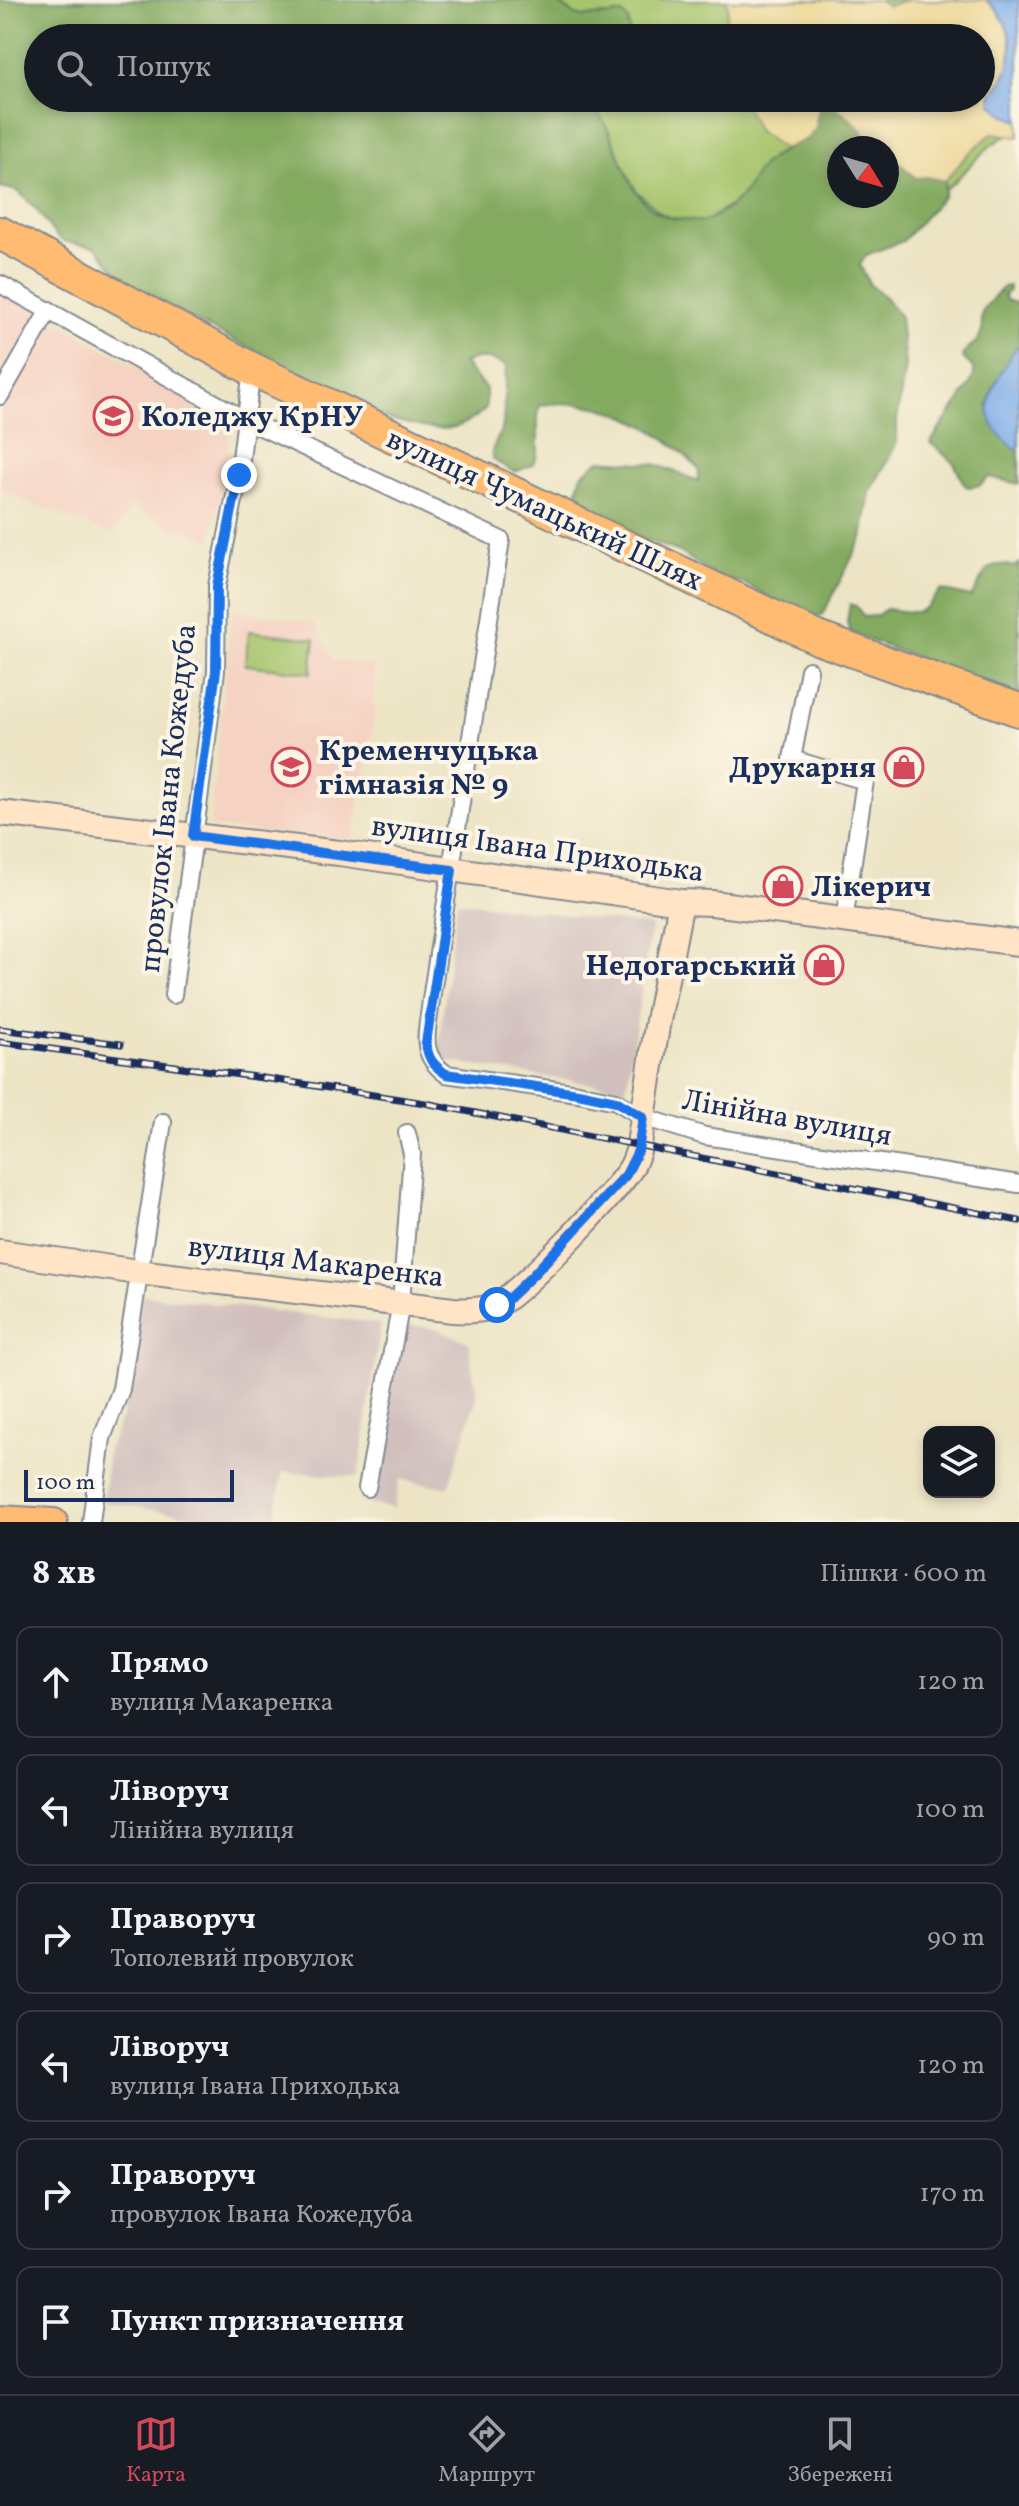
<!DOCTYPE html>
<html lang="uk">
<meta charset="utf-8">
<style>
:root{--surface:#171b24;--page:#242831;--text:#f1f3f6;--muted:#9ea1a6;--line:#363941;--accent:#d1495b}
body{margin:0;font-family:Vollkorn,serif;background:var(--page);color:var(--text)}
.controls{position:absolute;right:24px;bottom:24px;display:grid;overflow:hidden;border-radius:16px;box-shadow:0 4px 12px #0003}
.controls button{width:72px;height:72px;display:grid;place-items:center;padding:0;border:0;border-bottom:2px solid var(--line);background:var(--surface);color:var(--text);font:40px sans-serif}
.compass{position:absolute;left:827px;top:136px;width:72px;height:72px;border-radius:50%;background:var(--surface);box-shadow:0 4px 12px #0003;rotate:127deg}
.scale{position:absolute;left:24px;bottom:20px;width:210px;box-sizing:border-box;padding-left:8px;border:4px solid #1b2f5e;border-top:0;font-size:22px;line-height:28px;white-space:nowrap;color:#1b2f5e;-webkit-text-stroke:6px #fcf5e5;paint-order:stroke}
.stop{position:absolute;width:24px;height:24px;margin:-18px;border:6px solid #1a73e8;border-radius:50%;background:#fff}
.stop.end{background:#1a73e8;border-color:#fff;box-shadow:0 2px 8px #0008}
.list{margin:0;padding:0;list-style:none}
h2{display:flex;justify-content:space-between;align-items:center;height:104px;margin:0;padding:0 32px;font-size:34px}
h2 small{font-size:26px;font-weight:400;color:var(--muted)}
.list li{display:grid;grid-template-columns:52px 1fr auto;gap:24px;align-items:center;box-sizing:border-box;height:112px;margin:0 16px 16px;padding:0 16px;border:2px solid var(--line);border-radius:16px}
.list b{display:block;font-size:30px;white-space:nowrap}
.list p{margin:0;font-size:26px;white-space:nowrap;color:var(--muted)}
.list em{font-size:26px;font-style:normal;color:var(--muted)}
.icon{flex:none;width:44px;height:44px;fill:none;stroke:currentColor;stroke-width:2;stroke-linecap:round;stroke-linejoin:round}
.map{position:relative;flex:none;width:1019px;height:1522px;overflow:hidden}
.search{position:absolute;background:var(--surface);box-shadow:0 4px 12px #0003;left:24px;right:24px;top:24px;height:88px;display:flex;align-items:center;gap:20px;box-sizing:border-box;padding:0 28px;border-radius:44px;color:var(--muted);font-size:30px}
.sheet{height:872px;background:var(--surface)}
nav{display:flex;justify-content:space-around;align-items:center;box-sizing:border-box;height:112px;border-top:2px solid var(--line);background:var(--surface);font-size:22px;color:var(--muted)}
nav a{display:grid;justify-items:center;gap:4px}
nav .on{color:var(--accent)}
.map>svg:first-child{display:block}
</style>
<div class="map">
<svg width="1019" height="1522" viewBox="0 0 1019 1522">
<rect width="100%" height="100%" fill="#fcf5e5"/>
<filter id="ink" filterUnits="userSpaceOnUse"><feTurbulence type="fractalNoise" baseFrequency=".0125" numOctaves="2"/><feDisplacementMap in="SourceGraphic" scale="16" xChannelSelector="R" yChannelSelector="G"/><feConvolveMatrix kernelMatrix="1 2 1 2 8 2 1 2 1" color-interpolation-filters="sRGB"/></filter>
<filter id="wash" filterUnits="userSpaceOnUse"><feTurbulence type="fractalNoise" baseFrequency=".006" numOctaves="4" result="noise"/><feDisplacementMap in="SourceGraphic" scale="32" xChannelSelector="R" yChannelSelector="G"/><feGaussianBlur stdDeviation="1.8" result="paint"/><feColorMatrix in="noise" values="0 0 0 0 0 0 0 0 0 0 0 0 0 0 0 0 0 1.4 0 .05"/><feComposite in="paint" operator="in"/></filter>
<g filter="url(#wash)">
<rect width="100%" height="100%" fill="#ece4c4"/>
<g fill="#f5d2c2">
<polygon points="0,291 229,419 228,458 211,540 185,528 183,534 131,505 114,535 0,491"/>
<polygon points="232,609 315,623 333,660 374,665 373,705 376,706 353,841 210,827"/>
</g>
<g fill="#d1bfbd">
<polygon points="457,901 651,926 626,1089 437,1060"/>
<polygon points="142,1295 381,1324 358,1477 283,1472 274,1522 238,1522 103,1502 108,1449 122,1416"/>
<polygon points="404,1324 438,1329 468,1342 477,1396 448,1488 400,1479 394,1508 370,1504"/>
</g>
<g fill="#a6c46c" stroke="#607a65" stroke-width="2">
<path d="M554,0h465v133c-39,4 -57,58 -94,65 -10,2 -27,-4 -38,-7v-43h-48l-81,-17 26,18 -23,18 -19,30 -34,23 -7,2 -36,-5 -32,-29 -23,-55 -18,-29 -9,-6h398v-60h-351l-2,-18 -6,-6 -39,3 -8,-2z"/>
<polygon points="249,631 315,639 311,673 245,665"/>
</g>
<g fill="#84aa60" stroke="#506c5f" stroke-width="2">
<path d="M0,0h554l21,15 8,2 39,-3 6,6 2,18h-592v60h545c43,31 34,112 95,121 8,1 17,3 25,2 12,-2 33,-18 40,-27 7,-8 10,-19 17,-26 13,-14 30,-22 47,-29l13,-34c28,1 40,27 61,43h-42v48h48v-44l29,26 11,-1 18,4 -1,14 -41,46 -37,14 -6,10 10,20 16,13 14,19 5,49 -8,53v24l-27,49 -8,46 -39,76 -12,6 -66,-36 -28,-7 -37,-25 -83,-29 -13,-14 -7,-18 5,-17 18,-14 55,4 43,17 1,-11c-39,-45 -99,-74 -159,-65 -6,16 3,49 -7,59 -5,4 -13,6 -19,8l-21,-12 -1,-9 11,-25 3,-60c-14,-8 -27,-10 -43,-3l23,26v19c-33,32 -58,20 -99,11l-256,-131 -35,-41 -33,-6 -8,-6 -18,-25 -19,-19 -18,-4z"/>
<path d="M1009,286v5l-5,3 2,6 13,4v40l-26,44 -5,17 24,41 7,5v33l-30,-7 -9,8 -12,2 -4,-3 -10,-21 -23,-20c6,-15 46,-60 43,-72 -1,-5 -8,-10 -12,-14 4,-10 12,-11 17,-19 7,-9 0,-17 3,-25 4,-9 15,-19 21,-26z"/>
<path d="M1019,563v133l-169,-63 -3,-11 3,-18 6,2 8,11 12,-1 10,-7c33,4 35,9 54,-19l31,7c14,-20 12,-39 43,-30z"/>
</g>
<path fill="#eeda9e" stroke="#84847e" stroke-width="2" d="M727,0h151l10,6 20,-6h78c32,26 33,66 5,95l15,21 13,5v16l-26,-4 -25,21 -23,27 -18,-4 -11,1 -29,-26v-4c-28,-4 -30,-41 -67,-43l-4,15 1,7 -10,12 -23,10 -26,-18 -17,-33h240v-60h-258l5,-28z"/>
<g fill="#80afea" stroke="#4e6fa4" stroke-width="2">
<path d="M986,0h33v121l-13,-5 -15,-13v-8c28,-29 27,-69 -5,-95z"/>
<path d="M1019,344v107c-35,-24 -38,-43 -17,-80 5,-9 10,-19 17,-27z"/>
</g>
</g>
<g filter="url(#ink)">
<g fill="none" stroke-linecap="round" stroke-linejoin="round">
<g stroke="#848a91" stroke-width="20">
<g id="street">
<path d="M0,284l244,135 257,121 -70,460c-3,31 -14,53 15,74l132,19 38,8 27,16 62,19 314,48"/>
<polyline points="0,396 49,310"/>
<polyline points="809,670 792,759 865,781 844,921"/>
<polyline points="173,995 216,671 217,586 239,475 252,369"/>
<polyline points="367,1488 401,1303 412,1154 407,1133"/>
<polyline points="91,1522 102,1438 121,1389 163,1122"/>
</g>
</g>
<g stroke="#848a91" stroke-width="28">
<g id="secondary">
<polyline points="0,813 339,853 681,902 712,903 1019,943"/>
<path d="M0,1252l138,20 315,38c15,1 30,1 43,-5 23,-9 120,-113 135,-137 3,-5 5,-11 7,-17l19,-125 24,-124"/>
</g>
</g>
<g stroke="#848a91" stroke-width="30">
<polyline id="primary" points="0,1519 54,1522"/>
</g>
<g stroke="#848a91" stroke-width="36">
<polyline id="highway" points="0,233 252,369 820,639 1019,710"/>
</g>
<use href="#street" stroke="#fff" stroke-width="16"/>
<use href="#secondary" stroke="#ffe4c6" stroke-width="24"/>
<use href="#primary" stroke="#ffbb71" stroke-width="26"/>
<use href="#highway" stroke="#ffbb71" stroke-width="32"/>
<g stroke="#1b2f5e" stroke-width="7">
<g id="rail">
<polyline points="0,1029 121,1044"/>
<polyline points="0,1042 277,1080 425,1103 1019,1221"/>
</g>
</g>
<use href="#rail" stroke="#fcf5e5" stroke-width="4" stroke-dasharray="12" stroke-linecap="butt"/>
</g>
</g>
<g fill="none" stroke-linecap="round" stroke-linejoin="round" filter="url(#ink)">
<path stroke="#1a73e8" stroke-width="10" d="M239,475l-22,111 -1,85 -23,165 259,34 -26,173c2,16 7,22 20,31l132,19 38,8 27,16 -5,34 -12,24 -93,100 -25,24 -11,6"/>
</g>
<defs>
<g id="school-ring" transform="scale(2)"><circle r="9.5" fill="#fcf5e5" stroke="#d1495b" stroke-width="1.5"/><path d="M0-5L7-2L0 1L-7-2ZM-4 1L0 2.5L4 1V4Q0 6-4 4Z" fill="#d1495b"/></g>
<g id="shop-ring" transform="scale(2)"><circle r="9.5" fill="#fcf5e5" stroke="#d1495b" stroke-width="1.5"/><path d="M-5-2.5h2.3a2.7 3.5 0 0 1 5.4 0H5L5.5 6h-11ZM-1.5-2.5h3a1.5 2.3 0 0 0-3 0Z" fill="#d1495b"/></g>
</defs>
<g fill-rule="evenodd">
<use href="#school-ring" x="113" y="416"/>
<use href="#school-ring" x="291" y="767"/>
<use href="#shop-ring" x="904" y="767"/>
<use href="#shop-ring" x="783" y="886"/>
<use href="#shop-ring" x="824" y="965"/>
</g>
<g text-anchor="middle" stroke-width="8" stroke-linejoin="round" paint-order="stroke">
<g font-size="30" font-weight="bold" fill="#1b2f5e" stroke="#fcf5e5" text-anchor="start">
<text x="141" y="426">Коледжу КрНУ</text>
<text x="319" y="760">Кременчуцька<tspan x="319" dy="34">гімназія № 9</tspan></text>
<text x="876" y="777" text-anchor="end">Друкарня</text>
<text x="811" y="896">Лікерич</text>
<text x="796" y="975" text-anchor="end">Недогарський</text>
</g>
<g font-size="30" fill="#1b2f5e" stroke="#fcf5e5">
<text transform="translate(545 509) rotate(25)" y="10">вулиця Чумацький Шлях</text>
<text transform="translate(167 798) rotate(-84)" y="10">провулок Івана Кожедуба</text>
<text transform="translate(538 848) rotate(8)" y="10">вулиця Івана Приходька</text>
<text transform="translate(787 1117) rotate(10)" y="10">Лінійна вулиця</text>
<text transform="translate(316 1261) rotate(7)" y="10">вулиця Макаренка</text>
</g>
</g>
</svg>
<div class="controls">
<button><svg class="icon" aria-label="layers" viewBox="0 0 24 24"><path d="M12 4l9 5-9 5-9-5zM3 14l9 5 9-5"/></svg></button>
</div>
<svg class="compass" viewBox="-18 -18 36 36"><path d="M0-13l5 13h-10z" fill="#e53935"/><path d="M0 13l5-13h-10z" fill="#9ea1a6"/></svg>
<div class="scale">100 m</div>
<div class="stop" style="left:497px;top:1305px"></div>
<div class="stop end" style="left:239px;top:475px"></div>
<div class="search"><svg class="icon" aria-label="search" viewBox="0 0 24 24"><circle cx="10" cy="10" r="6"/><path d="M15 15l6 6"/></svg>Пошук</div>
</div>
<section class="sheet">
<h2>8 хв<small>Пішки · 600 m</small></h2>
<ul class="list">
<li><svg class="icon" aria-label="ahead" viewBox="0 0 24 24"><path d="M12 20V5M6 11l6-6 6 6"/></svg><div><b>Прямо</b><p>вулиця Макаренка</p></div><em>120 m</em></li>
<li><svg class="icon" aria-label="left" viewBox="0 0 24 24"><path d="M17 20v-9H6M10 6l-5 5 5 5"/></svg><div><b>Ліворуч</b><p>Лінійна вулиця</p></div><em>100 m</em></li>
<li><svg class="icon" aria-label="right" viewBox="0 0 24 24"><path d="M7 20v-9h11M14 6l5 5-5 5"/></svg><div><b>Праворуч</b><p>Тополевий провулок</p></div><em>90 m</em></li>
<li><svg class="icon" aria-label="left" viewBox="0 0 24 24"><path d="M17 20v-9H6M10 6l-5 5 5 5"/></svg><div><b>Ліворуч</b><p>вулиця Івана Приходька</p></div><em>120 m</em></li>
<li><svg class="icon" aria-label="right" viewBox="0 0 24 24"><path d="M7 20v-9h11M14 6l5 5-5 5"/></svg><div><b>Праворуч</b><p>провулок Івана Кожедуба</p></div><em>170 m</em></li>
<li><svg class="icon" aria-label="arrive" viewBox="0 0 24 24"><path d="M6 21V4h12l-3 4 3 4H6"/></svg><div><b>Пункт призначення</b></div></li>
</ul>
</section>
<nav>
<a class="on"><svg class="icon" aria-label="map" viewBox="0 0 24 24"><path d="M3 6l6-2 6 2 6-2v14l-6 2-6-2-6 2zM9 4v14M15 6v14"/></svg>Карта</a>
<a><svg class="icon" aria-label="directions" viewBox="0 0 24 24"><path d="M12 3l9 9-9 9-9-9zM9 14v-3h6M13 9l2 2-2 2"/></svg>Маршрут</a>
<a><svg class="icon" aria-label="saved" viewBox="0 0 24 24"><path d="M7 4h10v16l-5-4-5 4z"/></svg>Збережені</a>
</nav>
